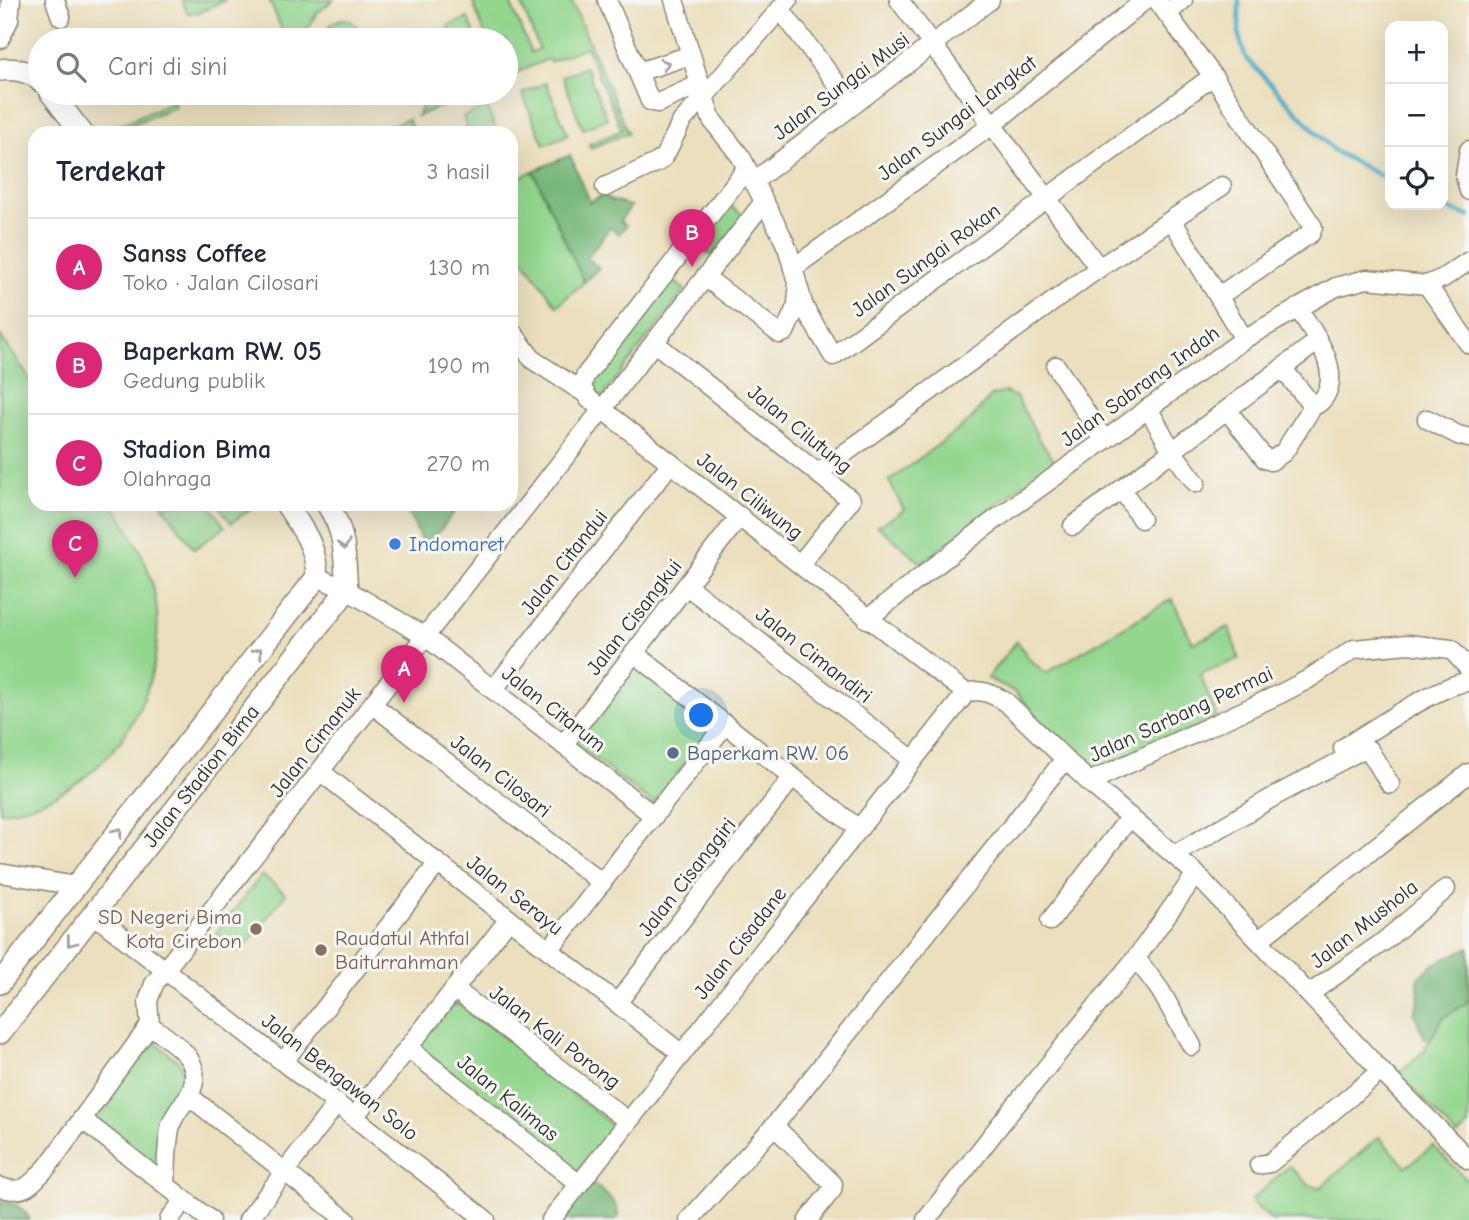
<!DOCTYPE html>
<html lang="id">
<meta charset="utf-8">
<style>
:root{--surface:#fff;--page:#f6f6f7;--text:#1f2937;--muted:#747a83;--line:#e0e1e3;--accent:#db2777}
body{margin:0;font-family:"Comic Neue",sans-serif;background:var(--page);color:var(--text)}
.controls{position:absolute;right:21px;top:21px;display:grid;overflow:hidden;border-radius:14px;box-shadow:0 7px 28px #0002}
.controls button{width:63px;height:63px;display:grid;place-items:center;padding:0;border:0;border-bottom:2px solid var(--line);background:var(--surface);color:var(--text);font:35px sans-serif}
.you{position:absolute;left:702px;top:716px;width:24px;height:24px;margin:-18px;border:5px solid #fff;border-radius:50%;background:#1a73e8;box-shadow:0 0 0 10px #1a73e833}
.badge{display:grid;place-items:center;width:46px;height:46px;border-radius:50%;background:var(--accent);color:#fff;font-size:23px;font-weight:700}
.pin{position:absolute;translate:-50% -58px;filter:drop-shadow(0 2px 4px #0008)}
.pin::after{content:'';position:absolute;top:37px;width:24px;height:21px;background:inherit;clip-path:polygon(0 0,100% 0,50% 100%)}
.list{margin:0;padding:0;list-style:none}
h2{display:flex;justify-content:space-between;align-items:center;height:91px;margin:0;padding:0 28px;font-size:30px}
h2 small{font-size:23px;font-weight:400;color:var(--muted)}
.list li{display:grid;grid-template-columns:46px 1fr auto;gap:21px;align-items:center;box-sizing:border-box;height:98px;padding:0 28px;border-top:2px solid var(--line)}
.list b{display:block;font-size:26px;white-space:nowrap}
.list p{margin:0;font-size:23px;white-space:nowrap;color:var(--muted)}
.list em{font-size:23px;font-style:normal;color:var(--muted)}
.icon{flex:none;width:38px;height:38px;fill:none;stroke:currentColor;stroke-width:2;stroke-linecap:round;stroke-linejoin:round}
.map{position:relative;flex:none;width:1469px;height:1220px;overflow:hidden}
.search{position:absolute;background:var(--surface);box-shadow:0 7px 28px #0002;left:28px;top:28px;width:490px;height:77px;display:flex;align-items:center;gap:18px;box-sizing:border-box;padding:0 24px;border-radius:38px;color:var(--muted);font-size:26px}
.panel{position:absolute;background:var(--surface);box-shadow:0 7px 28px #0002;left:28px;top:126px;width:490px;height:385px;border-radius:21px}
.map>svg:first-child{display:block}
</style>
<div class="map">
<svg width="1469" height="1220" viewBox="0 0 1469 1220">
<rect width="100%" height="100%" fill="#f6f6f2"/>
<filter id="ink" filterUnits="userSpaceOnUse"><feTurbulence type="fractalNoise" baseFrequency=".0143" numOctaves="2"/><feDisplacementMap in="SourceGraphic" scale="14" xChannelSelector="R" yChannelSelector="G"/><feConvolveMatrix kernelMatrix="1 2 1 2 8 2 1 2 1" color-interpolation-filters="sRGB"/></filter>
<filter id="wash" filterUnits="userSpaceOnUse"><feTurbulence type="fractalNoise" baseFrequency=".00686" numOctaves="4" result="noise"/><feDisplacementMap in="SourceGraphic" scale="28" xChannelSelector="R" yChannelSelector="G"/><feGaussianBlur stdDeviation="1.57" result="paint"/><feColorMatrix in="noise" values="0 0 0 0 0 0 0 0 0 0 0 0 0 0 0 0 0 1.4 0 .05"/><feComposite in="paint" operator="in"/></filter>
<g filter="url(#wash)">
<rect width="100%" height="100%" fill="#ebdfbd"/>
<g fill="#93d68e" stroke="#5f805c" stroke-width="2">
<polygon points="182,0 226,0 200,12 187,13"/>
<polygon points="269,0 333,0 317,13 308,28 284,40 283,32"/>
<polygon points="472,0 509,0 531,53 539,49 520,0 571,0 628,133 591,148 589,144 622,130 586,47 550,62 548,59 506,77 506,40 487,40"/>
<polygon points="468,18 474,33 464,37 465,40 456,40 458,36 450,31 448,26"/>
<path d="M343,19l5,1 9,6 2,14h-31c-3,-11 3,-19 15,-21z"/>
<polygon points="586,67 607,119 583,129 562,76"/>
<polygon points="546,83 568,135 544,145 522,93"/>
<polygon points="429,93 474,93 417,116"/>
<polygon points="172,102 175,104 174,107 113,133 100,133"/>
<polygon points="487,107 497,133 469,133 463,117"/>
<polygon points="408,119 414,133 369,133"/>
<polygon points="533,171 584,282 557,306 511,242 511,181"/>
<polygon points="729,204 744,216 712,256 697,245"/>
<polygon points="671,279 685,290 602,397 588,387"/>
<path d="M0,335l35,52v117h78c19,30 38,62 43,98 12,100 -53,197 -156,210z"/>
<polygon points="1005,392 1016,397 1039,439 1055,461 921,563 878,526 904,510 889,481 970,421 991,396"/>
<polygon points="162,504 209,504 225,527 194,549"/>
<polygon points="218,504 258,504 231,523"/>
<polygon points="1172,599 1193,643 1229,627 1239,659 1200,674 1217,717 1093,774 1015,692 987,678 1017,641 1030,660 1046,673"/>
<polygon points="635,664 715,726 653,804 573,742"/>
<polygon points="262,875 286,894 240,952 216,933"/>
<polygon points="1469,997 1469,1126 1457,1136 1398,1073 1423,1052 1442,1019 1465,1004"/>
<polygon points="459,1004 468,1008 614,1127 577,1173 417,1045 451,1005"/>
<polygon points="149,1037 180,1063 184,1078 157,1167 94,1121 93,1116"/>
<polygon points="1379,1137 1406,1167 1433,1146 1469,1182 1469,1220 1271,1220 1251,1201 1289,1166 1309,1185 1320,1188"/>
</g>
<g fill="#76b779" stroke="#507152" stroke-width="2">
<polygon points="570,155 590,202 603,195 612,201 631,206 620,221 626,226 619,234 610,227 587,258 599,268 584,282 533,171"/>
<polygon points="404,504 460,504 426,549"/>
<polygon points="1469,947 1469,998 1465,1004 1442,1019 1432,1038 1425,1039 1414,1013 1419,1000 1418,979 1434,964"/>
<path d="M592,1183c12,10 26,17 26,34l-3,3h-53z"/>
<path d="M0,1201c15,2 23,6 30,19h-30z"/>
</g>
<g fill="none" stroke-linecap="round" stroke-linejoin="round">
<g stroke="#48adc8" stroke-width="4.5">
<polyline points="1239,0 1239,36 1246,58 1334,151 1390,181"/>
<polyline points="1437,205 1469,216"/>
</g>
</g>
</g>
<g filter="url(#ink)">
<g fill="none" stroke-linecap="round" stroke-linejoin="round">
<g stroke="#8b8574" stroke-width="21">
<g id="minor">
<polyline points="55,0 61,17"/>
<polyline points="607,0 650,101 658,103 700,84"/>
<polyline points="788,0 704,97 712,120 741,157 781,234 788,250 804,307 833,356 1213,76"/>
<polyline points="899,0 1099,268"/>
<polyline points="1157,0 1213,76 1313,227 1311,233 1219,296"/>
<polyline points="780,9 853,105"/>
<polyline points="1167,14 1183,0"/>
<polyline points="0,39 9,20 11,0"/>
<polyline points="638,72 691,55"/>
<polyline points="1469,150 1465,176 1469,191"/>
<path d="M746,169l-161,207 -3,12 7,11c126,98 250,198 377,294"/>
<polyline points="753,182 990,0"/>
<polyline points="605,187 658,162 664,157 682,121 704,97 674,0"/>
<polyline points="1172,220 1244,339"/>
<polyline points="793,268 992,125 1145,0"/>
<polyline points="705,277 780,334 785,332 797,305 798,291"/>
<polyline points="1427,285 1469,344"/>
<polyline points="511,330 533,360 586,394"/>
<polyline points="655,343 851,500 800,564"/>
<polyline points="1056,366 1104,440"/>
<polyline points="1282,368 1313,406"/>
<polyline points="1148,408 1172,451 1196,483"/>
<path d="M1227,410l38,49 6,2 13,-9 29,-46c6,-2 8,-4 12,-10 17,-28 -13,-65 -27,-88"/>
<polyline points="1427,419 1458,435 1469,438"/>
<polyline points="819,472 1099,268 1222,186"/>
<polyline points="1122,489 1141,519"/>
<polyline points="1073,526 1318,341"/>
<polyline points="317,577 347,590 426,637 654,816"/>
<polyline points="687,586 913,760"/>
<polyline points="867,619 988,525 1244,339 1336,287 1367,279 1427,285 1443,278 1469,261"/>
<polyline points="634,653 859,829"/>
<polyline points="493,690 671,463"/>
<path d="M966,693c14,-5 27,1 40,9l83,80 107,92 185,197 88,89"/>
<polyline points="373,705 602,883"/>
<polyline points="563,745 740,516"/>
<path d="M1343,748c25,-15 102,-67 126,-66"/>
<polyline points="321,772 682,1054"/>
<polyline points="1089,782 1280,694 1307,680 1354,649 1408,644 1451,649 1469,669"/>
<polyline points="1174,855 1275,796 1365,748 1369,750 1390,784"/>
<polyline points="0,873 76,886"/>
<polyline points="93,914 486,1220"/>
<polyline points="1050,921 1130,817"/>
<polyline points="1259,940 1469,773"/>
<polyline points="549,950 724,726"/>
<polyline points="454,989 628,1121"/>
<polyline points="1309,994 1383,942 1446,889"/>
<polyline points="617,1003 792,778"/>
<polyline points="1192,1046 1160,990 1136,958 1196,874"/>
<polyline points="408,1048 579,1184"/>
<polyline points="284,1061 438,863"/>
<polyline points="189,1096 346,1220"/>
<polyline points="354,1117 509,919"/>
<polyline points="82,1119 210,1220"/>
<polyline points="774,1126 833,1184 832,1190 808,1220"/>
<polyline points="1259,1165 1270,1163 1381,1071"/>
<path d="M166,1184c1,-19 0,-40 5,-59 3,-11 11,-19 17,-28 21,-36 -14,-53 -38,-72l-2,-24 6,-17 609,-781"/>
<path d="M0,1187c25,9 32,-4 48,-21l102,-141"/>
<polyline points="169,1220 184,1200"/>
<polyline points="248,1220 337,1103"/>
<polyline points="551,1220 966,693"/>
<polyline points="689,1220 774,1126 1065,759"/>
<polyline points="926,1220 1006,1117 1136,958"/>
</g>
</g>
<g stroke="#8b8574" stroke-width="24">
<g id="tertiary">
<path d="M0,70c13,-2 31,1 40,11"/>
<polyline points="51,93 82,133"/>
<path d="M0,983l317,-406c-1,-32 -14,-47 -31,-73"/>
<path d="M0,1033l347,-443c-3,-34 0,-56 -20,-86"/>
</g>
</g>
<use href="#minor" stroke="#fff" stroke-width="18"/>
<use href="#tertiary" stroke="#fff" stroke-width="21"/>
</g>
<defs><path id="oneway-chevron" d="M-2-3.5L2.5 0L-2 3.5" fill="none" stroke-width="1.6" stroke-linecap="round" stroke-linejoin="round" transform="scale(1.75)"/></defs>
<g stroke="#a0a0a0">
<use href="#oneway-chevron" transform="translate(665 64) rotate(-17)"/>
<use href="#oneway-chevron" transform="translate(344 545) rotate(80)"/>
<use href="#oneway-chevron" transform="translate(258 652) rotate(-52)"/>
<use href="#oneway-chevron" transform="translate(118 832) rotate(-52)"/>
<use href="#oneway-chevron" transform="translate(71 942) rotate(128)"/>
</g>
</g>
<circle fill="#3f7fe0" stroke="#f6f6f2" stroke-width="2.5" cx="395" cy="544" r="7"/>
<circle fill="#5c6f8a" stroke="#f6f6f2" stroke-width="2.5" cx="673" cy="753" r="7"/>
<g fill="#8d6e63" stroke="#f6f6f2" stroke-width="2.5">
<circle cx="256" cy="929" r="7"/>
<circle cx="321" cy="950" r="7"/>
</g>
<g text-anchor="middle" stroke-width="6" stroke-linejoin="round" paint-order="stroke">
<g font-size="21" fill="#2b2b2b" stroke="#f6f6f2">
<text transform="translate(841 86) rotate(-37)" y="7">Jalan Sungai Musi</text>
<text transform="translate(957 118) rotate(-37)" y="7">Jalan Sungai Langkat</text>
<text transform="translate(926 260) rotate(-36)" y="7">Jalan Sungai Rokan</text>
<text transform="translate(1140 386) rotate(-36)" y="7">Jalan Sabrang Indah</text>
<text transform="translate(800 429) rotate(39)" y="7">Jalan Cilutung</text>
<text transform="translate(750 496) rotate(38)" y="7">Jalan Ciliwung</text>
<text transform="translate(564 562) rotate(-52)" y="7">Jalan Citandui</text>
<text transform="translate(634 617) rotate(-52)" y="7">Jalan Cisangkui</text>
<text transform="translate(814 655) rotate(38)" y="7">Jalan Cimandiri</text>
<text transform="translate(554 709) rotate(38)" y="7">Jalan Citarum</text>
<text transform="translate(1181 714) rotate(-25)" y="7">Jalan Sarbang Permai</text>
<text transform="translate(315 742) rotate(-52)" y="7">Jalan Cimanuk</text>
<text transform="translate(201 776) rotate(-52)" y="7">Jalan Stadion Bima</text>
<text transform="translate(501 776) rotate(38)" y="7">Jalan Cilosari</text>
<text transform="translate(687 877) rotate(-52)" y="7">Jalan Cisanggiri</text>
<text transform="translate(515 895) rotate(38)" y="7">Jalan Serayu</text>
<text transform="translate(1364 924) rotate(-38)" y="7">Jalan Mushola</text>
<text transform="translate(740 943) rotate(-52)" y="7">Jalan Cisadane</text>
<text transform="translate(555 1037) rotate(37)" y="7">Jalan Kali Porong</text>
<text transform="translate(340 1077) rotate(38)" y="7">Jalan Bengawan Solo</text>
<text transform="translate(508 1098) rotate(39)" y="7">Jalan Kalimas</text>
</g>
<g font-size="21" fill="#366cbe" stroke="#f6f6f2" text-anchor="start">
<text x="409" y="551">Indomaret</text>
</g>
<g font-size="21" fill="#4e5e75" stroke="#f6f6f2" text-anchor="start">
<text x="687" y="760">Baperkam RW. 06</text>
</g>
<g font-size="21" fill="#785e54" stroke="#f6f6f2" text-anchor="end">
<text x="242" y="924">SD Negeri Bima<tspan x="242" dy="24">Kota Cirebon</tspan></text>
<text x="335" y="945" text-anchor="start">Raudatul Athfal<tspan x="335" dy="24">Baiturrahman</tspan></text>
</g>
</g>
</svg>
<div class="controls">
<button>+</button>
<button>−</button>
<button><svg class="icon" aria-label="locate" viewBox="0 0 24 24"><circle cx="12" cy="12" r="6"/><path d="M12 2v4M12 18v4M2 12h4M18 12h4"/></svg></button>
</div>
<div class="you"></div>
<div class="pin badge" style="left:404px;top:703px">A</div>
<div class="pin badge" style="left:692px;top:267px">B</div>
<div class="pin badge" style="left:75px;top:578px">C</div>
<div class="search"><svg class="icon" aria-label="search" viewBox="0 0 24 24"><circle cx="10" cy="10" r="6"/><path d="M15 15l6 6"/></svg>Cari di sini</div>
<section class="panel">
<h2>Terdekat<small>3 hasil</small></h2>
<ul class="list">
<li><span class="badge">A</span><div><b>Sanss Coffee</b><p>Toko · Jalan Cilosari</p></div><em>130 m</em></li>
<li><span class="badge">B</span><div><b>Baperkam RW. 05</b><p>Gedung publik</p></div><em>190 m</em></li>
<li><span class="badge">C</span><div><b>Stadion Bima</b><p>Olahraga</p></div><em>270 m</em></li>
</ul>
</section>
</div>
